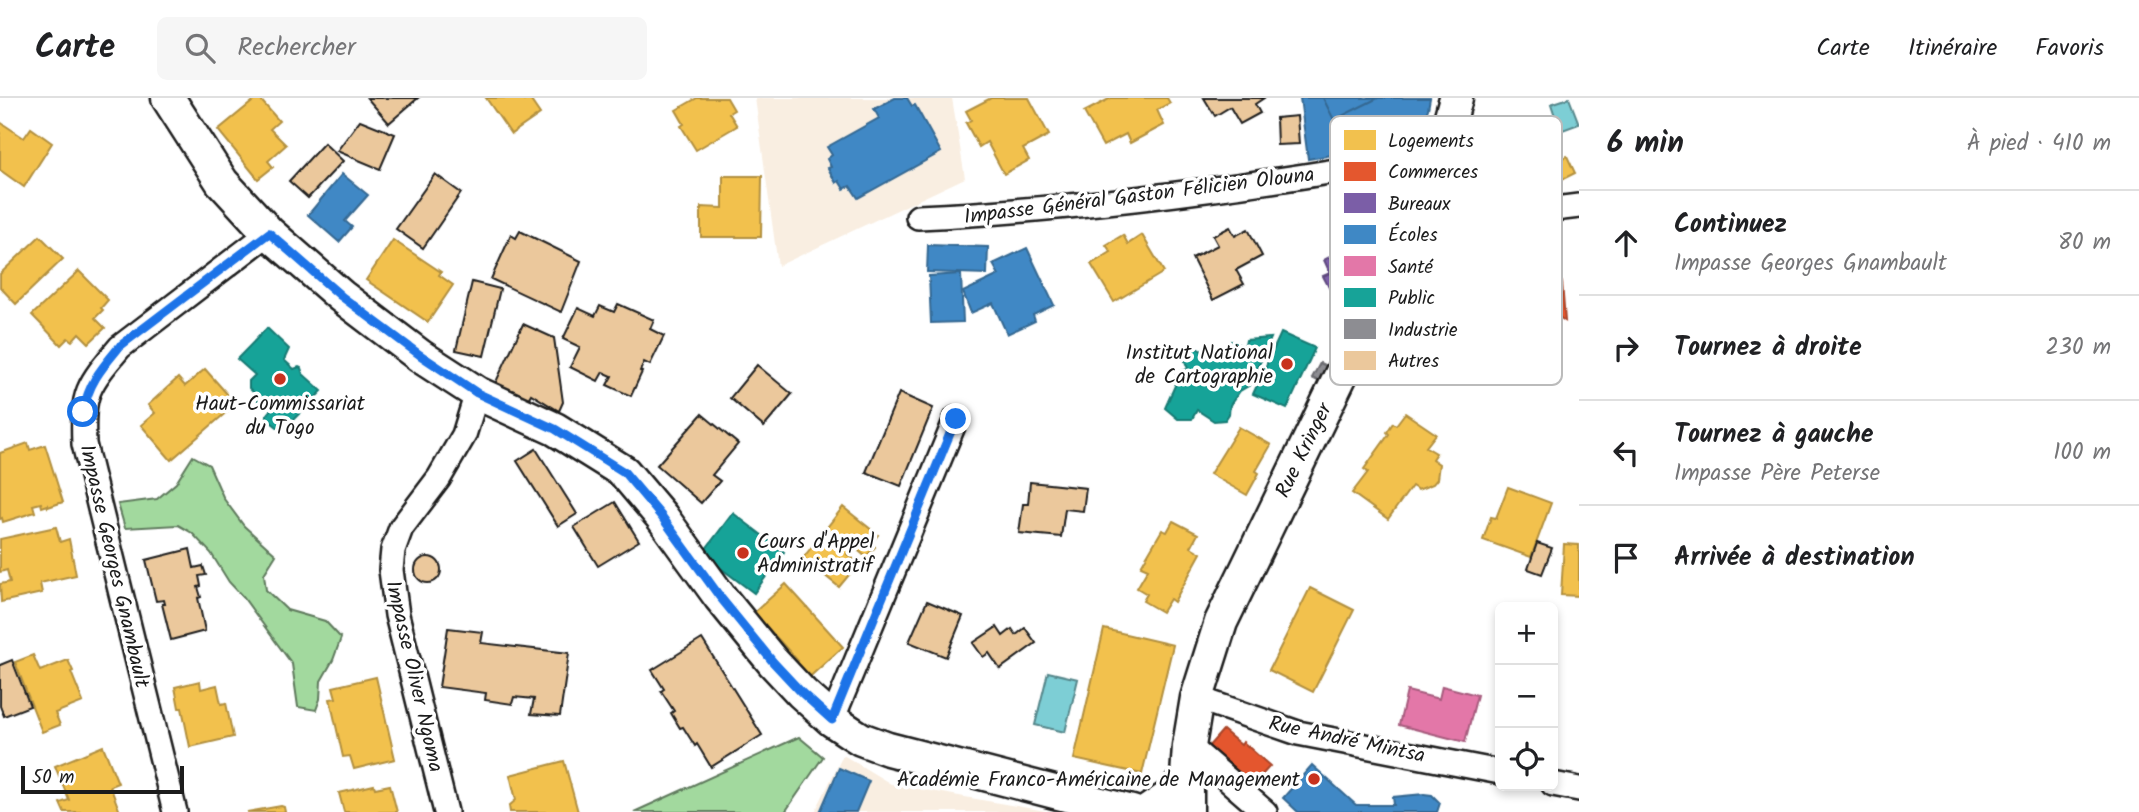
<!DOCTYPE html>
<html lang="fr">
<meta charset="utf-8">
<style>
:root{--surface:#fff;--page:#f6f6f6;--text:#202124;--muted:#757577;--line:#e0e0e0}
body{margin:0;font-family:Kalam,sans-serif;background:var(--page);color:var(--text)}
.controls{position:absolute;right:21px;bottom:21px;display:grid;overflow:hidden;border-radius:10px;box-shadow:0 4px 10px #0003}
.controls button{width:63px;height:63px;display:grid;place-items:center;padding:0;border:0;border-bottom:2px solid var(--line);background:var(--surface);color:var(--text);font:35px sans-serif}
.scale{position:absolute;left:21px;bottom:18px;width:163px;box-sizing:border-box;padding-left:7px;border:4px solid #1c1c1c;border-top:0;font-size:19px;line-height:24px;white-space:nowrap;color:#1c1c1c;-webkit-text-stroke:5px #fff;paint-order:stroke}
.stop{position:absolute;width:21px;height:21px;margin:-16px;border:5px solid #1a73e8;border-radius:50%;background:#fff}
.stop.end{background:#1a73e8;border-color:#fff;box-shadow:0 2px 7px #0008}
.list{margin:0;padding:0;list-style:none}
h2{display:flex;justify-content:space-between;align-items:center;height:91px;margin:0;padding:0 28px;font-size:30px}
h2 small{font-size:23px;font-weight:400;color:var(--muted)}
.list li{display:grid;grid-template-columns:46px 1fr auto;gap:21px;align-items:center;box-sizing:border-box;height:105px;padding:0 28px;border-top:2px solid var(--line)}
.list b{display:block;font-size:26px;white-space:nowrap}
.list p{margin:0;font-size:23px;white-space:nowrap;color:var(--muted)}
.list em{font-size:23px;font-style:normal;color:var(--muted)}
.icon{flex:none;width:38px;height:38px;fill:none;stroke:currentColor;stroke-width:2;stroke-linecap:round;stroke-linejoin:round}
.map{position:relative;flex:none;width:1579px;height:714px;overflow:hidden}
header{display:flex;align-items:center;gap:42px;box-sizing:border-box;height:98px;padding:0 35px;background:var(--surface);border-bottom:2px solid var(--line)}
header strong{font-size:33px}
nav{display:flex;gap:38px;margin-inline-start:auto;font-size:24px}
.search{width:490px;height:63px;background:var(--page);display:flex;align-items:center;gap:18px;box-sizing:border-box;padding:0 24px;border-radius:10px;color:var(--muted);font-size:26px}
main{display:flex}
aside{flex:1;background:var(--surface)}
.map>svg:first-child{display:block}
</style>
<header>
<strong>Carte</strong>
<div class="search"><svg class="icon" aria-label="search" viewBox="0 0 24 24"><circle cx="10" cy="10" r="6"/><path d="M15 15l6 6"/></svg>Rechercher</div>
<nav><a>Carte</a><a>Itinéraire</a><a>Favoris</a></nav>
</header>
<main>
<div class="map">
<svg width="1579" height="714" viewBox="0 0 1579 714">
<rect width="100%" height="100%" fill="#fff"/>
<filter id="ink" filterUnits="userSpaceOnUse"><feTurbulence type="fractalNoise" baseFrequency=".0143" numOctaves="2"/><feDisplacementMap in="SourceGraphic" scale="14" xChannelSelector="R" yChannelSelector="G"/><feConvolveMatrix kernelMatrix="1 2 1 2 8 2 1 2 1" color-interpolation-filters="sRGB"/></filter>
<g filter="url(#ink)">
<g fill="#f9eee1">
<polygon points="755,0 952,0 965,80 778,168"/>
<polygon points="843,657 891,686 1051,714 815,714"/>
</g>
<g fill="#a2d99e" stroke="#5f7a5d" stroke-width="2">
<polygon points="193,358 209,367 224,401 244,428 276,457 264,476 266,492 287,512 325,523 341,540 333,562 321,583 320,601 316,612 298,609 292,566 243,499 229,484 211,455 192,435 178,427 125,430 118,406 157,401 176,385"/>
<polygon points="799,639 823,659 785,714 634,714"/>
</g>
<g fill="#7dced5" stroke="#56878b" stroke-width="2">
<polygon points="1569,0 1579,26 1560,33 1551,6"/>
<polygon points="1048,574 1078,581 1065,634 1035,627"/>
</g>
<g fill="#f2c14e" stroke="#b2903f" stroke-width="2">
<polygon points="257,0 259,0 279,23 270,31 286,47 268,63 273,69 258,81 218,32"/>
<polygon points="486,0 523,0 524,2 529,0 540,16 511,36"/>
<polygon points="697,0 727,0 734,12 729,15 737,28 696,52 681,28 684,26 676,12"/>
<polygon points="991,0 1029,0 1049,37 1023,51 1029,62 1004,76 987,44 979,49 966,25 971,22 966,13"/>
<polygon points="1111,0 1167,0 1170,5 1157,12 1164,27 1130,45 1126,36 1103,48 1084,14"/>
<polygon points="0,24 24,40 31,30 52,45 24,89 0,72"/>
<polygon points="1523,24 1527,31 1538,25 1557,62 1567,58 1575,75 1517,104 1510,91 1491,101 1482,83 1478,86 1469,68 1490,57 1487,51 1496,46 1493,39"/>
<polygon points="723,78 762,78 761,139 701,139 701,109 723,110"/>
<polygon points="1123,137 1128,146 1142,137 1164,174 1114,204 1091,166 1111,154 1106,147"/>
<polygon points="40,138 63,161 16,206 0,189 0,176"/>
<polygon points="393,142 441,174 439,177 453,187 428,224 366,182"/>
<polygon points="79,173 108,202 101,210 103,212 95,220 105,230 89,245 79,235 72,243 68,240 61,247 32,217"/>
<polygon points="205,271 236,306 171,362 141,327 155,315 148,307 178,280 185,288"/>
<polygon points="1405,315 1436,336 1426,349 1436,355 1432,361 1439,366 1437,381 1433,386 1418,392 1412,388 1388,421 1352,395 1368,374 1364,371 1389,336 1387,334 1393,325 1396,327"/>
<polygon points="1239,329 1271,347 1256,373 1259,375 1247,397 1210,376"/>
<polygon points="28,345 30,352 45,347 63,404 48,409 48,407 42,409 41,405 33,407 35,414 3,424 2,420 0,421 0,355"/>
<polygon points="1508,389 1551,405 1531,459 1483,442 1491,419 1496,420"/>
<polygon points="843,409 878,437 871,445 875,449 866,459 853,448 847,456 859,465 839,489 803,460"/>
<polygon points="1173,423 1198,436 1191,449 1201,455 1174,504 1170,501 1162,514 1143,503 1147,496 1137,490 1148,471 1141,468 1162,432 1167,434"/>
<polygon points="56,429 60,444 69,441 76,477 40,485 42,495 1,504 0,486 10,484 7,472 0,474 0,441"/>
<polygon points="1564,446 1579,447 1579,498 1561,497"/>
<polygon points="786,486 843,549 805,583 792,568 798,563 768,530 764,534 750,518"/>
<polygon points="1310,490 1354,512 1313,594 1269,572"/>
<polygon points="1104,531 1173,547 1142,676 1074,661"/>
<polygon points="33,557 40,573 68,562 73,573 71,574 83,604 55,615 60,627 42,634 15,564"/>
<polygon points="376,579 395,661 354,671 350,658 343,659 330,601 336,600 333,589"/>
<polygon points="200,583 201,591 217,587 221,606 226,605 233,639 190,649 182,610 179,610 175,589"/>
<polygon points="103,648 118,685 110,688 120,714 64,714 60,705 69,702 55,668"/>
<polygon points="564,663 578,714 510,714 509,708 516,702 510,677"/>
<polygon points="374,687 375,690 390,687 397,714 344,714 339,695"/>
<polygon points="281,708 284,709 285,714 247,714"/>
</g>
<g fill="#e4572e" stroke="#a84529" stroke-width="2">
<polygon points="1500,150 1562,184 1565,223 1520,193 1510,214 1515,217 1500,248 1454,225 1479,174 1486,178"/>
<polygon points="1223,632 1241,647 1243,644 1270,668 1252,688 1208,649"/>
</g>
<polygon fill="#7b5ea7" stroke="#5e4a7d" stroke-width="2" points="1352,147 1362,168 1356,171 1364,187 1335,201 1323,178 1330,175 1324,162"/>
<g fill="#3f88c5" stroke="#346892" stroke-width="2">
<polygon points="895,0 907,0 912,8 915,7 941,54 858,100 850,88 844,91 839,83 836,85 828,70 831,69 827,61 832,57 827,49 879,20 874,11"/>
<polygon points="1300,0 1430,0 1428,11 1415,43 1308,61"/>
<polygon points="1323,0 1378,0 1334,22"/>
<polygon points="342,76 368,97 345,123 352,129 339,144 308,117"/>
<polygon points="928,147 988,149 987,176 927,174"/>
<polygon points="1027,150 1054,207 1033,217 1035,223 1007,236 993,205 971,215 963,194 999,177 993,166"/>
<polygon points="961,176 963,224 931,225 929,178"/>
<polygon points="1312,667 1356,707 1394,707 1393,699 1424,696 1432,697 1440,705 1437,714 1298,714 1283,700"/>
<polygon points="839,670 869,683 856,714 820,714"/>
</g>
<polygon fill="#e377a8" stroke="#a75c7e" stroke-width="2" points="1442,588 1477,597 1465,644 1399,627 1407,593 1439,601"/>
<g fill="#17a398" stroke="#187a73" stroke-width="2">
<polygon points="267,230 289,251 284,262 294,271 299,269 301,270 303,276 322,293 284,331 281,332 267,321 267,316 271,311 265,306 259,305 256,297 249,290 249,283 255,277 237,261"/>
<polygon points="1281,235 1315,250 1287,311 1253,296"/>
<polygon points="1271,240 1250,287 1240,293 1230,307 1229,316 1225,322 1214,323 1197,312 1192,321 1178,321 1165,310 1177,283 1176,275 1188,271 1185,263 1193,248 1202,253 1206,247 1215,246 1223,255 1225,254 1231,243 1240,247 1245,247 1246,242"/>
<polygon points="733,415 784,454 754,495 702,456"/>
</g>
<polygon fill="#8d8d92" stroke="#6b6b6f" stroke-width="2" points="1320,265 1334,272 1326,287 1312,280"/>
<g fill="#ebc89c" stroke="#1c1c1c" stroke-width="2">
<polygon points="367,0 418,0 389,25"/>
<polygon points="1204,0 1264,0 1255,6 1260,15 1240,26 1230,9 1215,18"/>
<polygon points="1297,18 1299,46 1277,47 1276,20"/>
<polygon points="360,22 395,36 380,71 337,53"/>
<polygon points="324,45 343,63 308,100 289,83"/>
<polygon points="435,76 461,95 423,150 396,131"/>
<polygon points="1230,129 1235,138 1248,131 1262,158 1236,172 1244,186 1213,202 1192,160 1218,147 1213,138"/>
<polygon points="520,133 581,163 561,214 491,181 511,137 516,140"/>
<polygon points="472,184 500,191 484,258 456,252"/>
<polygon points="618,206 654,222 650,231 664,238 650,267 644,264 640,273 642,274 631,298 607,287 612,278 603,274 598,283 570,269 580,249 563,241 578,210 595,218 600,208 614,214"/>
<polygon points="523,226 554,240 563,304 559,313 531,296 527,303 495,286"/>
<polygon points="757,267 792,296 764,329 730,300"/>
<polygon points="899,295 933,310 901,388 866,374"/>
<polygon points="702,316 738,346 712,377 720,383 701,405 657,367"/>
<polygon points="536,351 577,416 558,428 517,363"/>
<polygon points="1030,384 1086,390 1083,413 1065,411 1061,439 1019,435 1023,406 1028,406"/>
<polygon points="615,404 639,443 598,468 574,429"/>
<polygon points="1537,445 1552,450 1542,476 1528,471"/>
<polygon points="190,451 194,470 203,468 206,477 199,478 201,488 198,489 201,499 198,500 205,533 171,542 162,506 165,506 164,502 156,503 146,462"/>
<circle cx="428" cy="472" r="13"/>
<polygon points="927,503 963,518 946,559 909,544"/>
<polygon points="997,529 1003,538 1012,531 1016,537 1025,530 1036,545 1000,571 989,555 983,559 973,545"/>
<polygon points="448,530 483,534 481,545 569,555 560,618 531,616 534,601 514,599 512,606 485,602 486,595 439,589"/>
<polygon points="702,541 762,637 711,669 697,646 695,648 683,629 680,630 671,615 674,613 661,593 664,591 652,572"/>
<polygon points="12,562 30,608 4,618 0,608 0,567"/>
</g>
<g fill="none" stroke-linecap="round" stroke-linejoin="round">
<g stroke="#1c1c1c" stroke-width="28">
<g id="street">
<path d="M918,119c176,-8 351,-33 523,-64"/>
<polyline points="1416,122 1514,116 1579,108"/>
<polyline points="1197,600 1298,635 1500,674"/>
<polyline points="832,622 956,321"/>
<polyline points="1189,648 1265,714"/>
<polyline points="1553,686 1579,691"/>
<path d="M175,714l-91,-368c-2,-52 3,-58 36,-97l149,-114"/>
<polyline points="446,714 397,517 391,472 393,452 401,430 439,380 464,337 477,295"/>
</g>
</g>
<g stroke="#1c1c1c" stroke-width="37">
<g id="secondary">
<polyline points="168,0 222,84 269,135 341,198 420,258 477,295 555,331 624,374 662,419 720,499 773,564 802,595 832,622 850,634 861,641 888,651 1132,714"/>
<polyline points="1147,714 1172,697 1187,679"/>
<polyline points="1187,714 1187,679 1189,648 1197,600 1221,524 1416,122 1441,55 1456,0"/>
</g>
</g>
<use href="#street" stroke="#fff" stroke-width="23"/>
<use href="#secondary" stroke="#fff" stroke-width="32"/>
</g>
</g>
<g fill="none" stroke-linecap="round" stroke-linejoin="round" filter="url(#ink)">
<path stroke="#1a73e8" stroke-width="9" d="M83,314c6,-30 18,-43 37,-66l149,-113 72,63 79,59 57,38 78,36 69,43 38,45 58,80 53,65 29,31 30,27 124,-301"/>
</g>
<g fill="#c8321e" stroke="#fff" stroke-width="2.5">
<circle cx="1287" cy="266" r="7"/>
<circle cx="280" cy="281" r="7"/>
<circle cx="743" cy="455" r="7"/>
<circle cx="1314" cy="681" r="7"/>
</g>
<g text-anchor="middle" stroke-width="7" stroke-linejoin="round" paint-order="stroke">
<g font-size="21" fill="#1c1c1c" stroke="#fff">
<text transform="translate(1139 97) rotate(-7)" y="7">Impasse Général Gaston Félicien Olouna</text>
<text transform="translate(1303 352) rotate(-64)" y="7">Rue Kringer</text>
<text transform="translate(115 468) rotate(77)" y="7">Impasse Georges Gnambault</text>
<text transform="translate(415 578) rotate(77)" y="7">Impasse Oliver Ngoma</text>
<text transform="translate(1347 641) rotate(12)" y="7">Rue André Mintsa</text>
</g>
<g font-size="21" fill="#1c1c1c" stroke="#fff" text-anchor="end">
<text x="1273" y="261">Institut National<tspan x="1273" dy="24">de Cartographie</tspan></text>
<text x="280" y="312" text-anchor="middle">Haut-Commissariat<tspan x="280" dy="24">du Togo</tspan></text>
<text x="757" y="450" text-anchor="start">Cours d'Appel<tspan x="757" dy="24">Administratif</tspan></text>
<text x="1300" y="688">Académie Franco-Américaine de Management</text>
</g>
</g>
<rect x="1330" y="18" width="232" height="269" rx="10" fill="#fff" stroke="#bbb" stroke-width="2"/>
<rect x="1344" y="32" width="32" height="20" fill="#f2c14e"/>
<rect x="1344" y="64" width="32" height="19" fill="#e4572e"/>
<rect x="1344" y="95" width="32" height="20" fill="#7b5ea7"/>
<rect x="1344" y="127" width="32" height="19" fill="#3f88c5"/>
<rect x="1344" y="158" width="32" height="20" fill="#e377a8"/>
<rect x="1344" y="190" width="32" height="19" fill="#17a398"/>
<rect x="1344" y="221" width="32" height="20" fill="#8d8d92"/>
<rect x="1344" y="253" width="32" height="19" fill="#ebc89c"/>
<g font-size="19" fill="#1c1c1c">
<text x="1388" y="49">Logements</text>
<text x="1388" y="80">Commerces</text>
<text x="1388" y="112">Bureaux</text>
<text x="1388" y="143">Écoles</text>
<text x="1388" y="175">Santé</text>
<text x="1388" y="206">Public</text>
<text x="1388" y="238">Industrie</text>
<text x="1388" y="269">Autres</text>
</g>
</svg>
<div class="controls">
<button>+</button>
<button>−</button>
<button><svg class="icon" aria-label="locate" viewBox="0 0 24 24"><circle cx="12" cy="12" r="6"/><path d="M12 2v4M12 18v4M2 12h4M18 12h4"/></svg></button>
</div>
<div class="scale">50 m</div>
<div class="stop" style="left:83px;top:314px"></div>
<div class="stop end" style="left:956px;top:321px"></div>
</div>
<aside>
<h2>6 min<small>À pied · 410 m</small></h2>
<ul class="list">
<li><svg class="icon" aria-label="ahead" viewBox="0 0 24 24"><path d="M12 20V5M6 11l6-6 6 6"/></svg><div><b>Continuez</b><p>Impasse Georges Gnambault</p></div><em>80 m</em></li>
<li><svg class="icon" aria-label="right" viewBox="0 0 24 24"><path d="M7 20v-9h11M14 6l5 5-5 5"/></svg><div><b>Tournez à droite</b></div><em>230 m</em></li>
<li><svg class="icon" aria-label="left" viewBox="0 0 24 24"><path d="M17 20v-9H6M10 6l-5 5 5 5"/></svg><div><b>Tournez à gauche</b><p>Impasse Père Peterse</p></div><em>100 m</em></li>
<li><svg class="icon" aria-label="arrive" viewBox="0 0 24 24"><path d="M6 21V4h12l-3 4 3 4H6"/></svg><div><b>Arrivée à destination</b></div></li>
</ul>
</aside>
</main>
